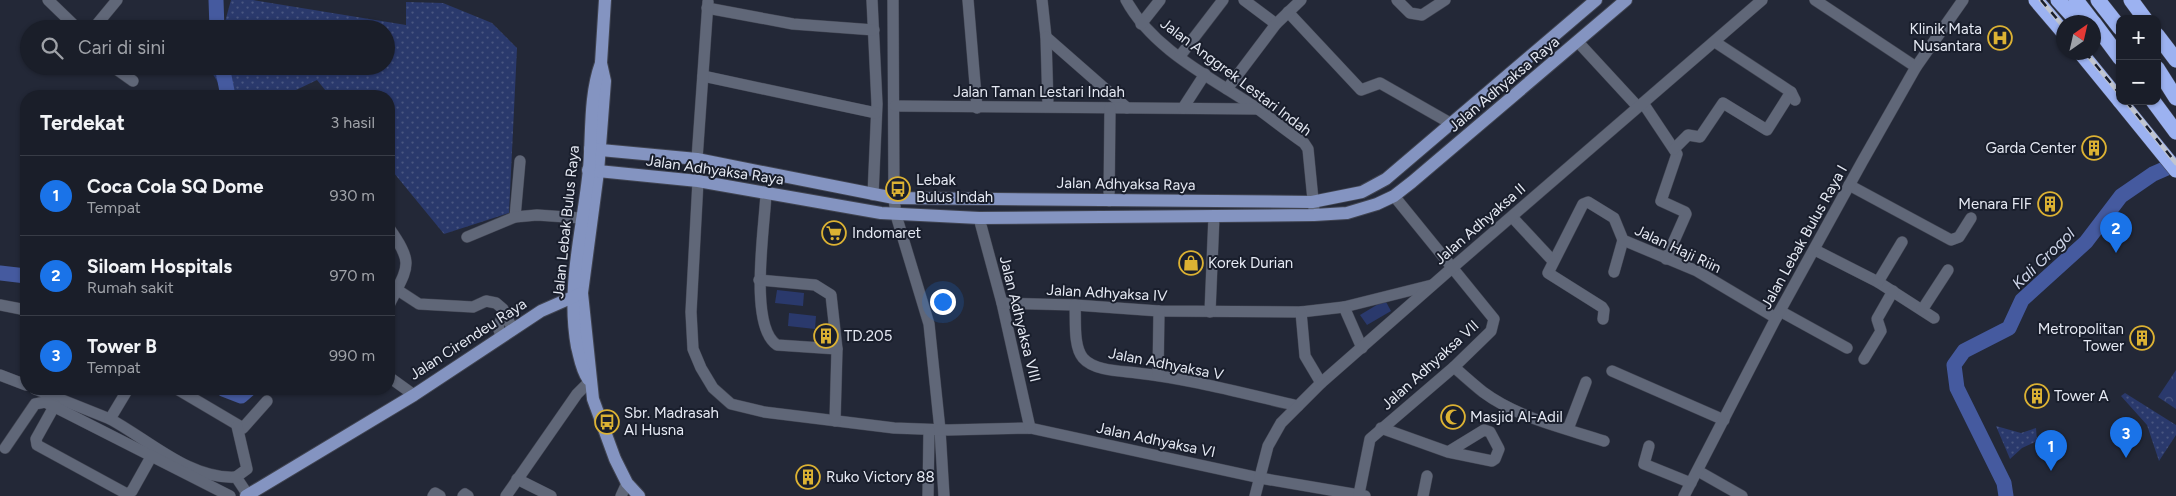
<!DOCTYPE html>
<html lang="id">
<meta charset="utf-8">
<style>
:root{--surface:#1a1e29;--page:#272b35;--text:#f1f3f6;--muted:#9fa2a8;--line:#383c46;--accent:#1a73e8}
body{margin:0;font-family:Figtree,sans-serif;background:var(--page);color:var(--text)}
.controls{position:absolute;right:15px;top:15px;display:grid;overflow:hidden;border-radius:10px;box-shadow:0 1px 4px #0004}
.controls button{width:45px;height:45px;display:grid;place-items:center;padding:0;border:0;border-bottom:1px solid var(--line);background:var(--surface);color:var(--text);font:25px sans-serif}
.compass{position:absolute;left:2056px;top:15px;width:45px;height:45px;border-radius:50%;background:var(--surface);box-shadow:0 1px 4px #0004;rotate:34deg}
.you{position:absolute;left:942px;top:301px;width:18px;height:18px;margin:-12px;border:4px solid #fff;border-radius:50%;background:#1a73e8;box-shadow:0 0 0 8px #1a73e833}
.badge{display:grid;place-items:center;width:32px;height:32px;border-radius:50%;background:var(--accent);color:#fff;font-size:16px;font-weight:700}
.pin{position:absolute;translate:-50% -41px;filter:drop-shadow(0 1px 2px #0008)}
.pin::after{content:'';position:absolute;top:26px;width:18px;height:15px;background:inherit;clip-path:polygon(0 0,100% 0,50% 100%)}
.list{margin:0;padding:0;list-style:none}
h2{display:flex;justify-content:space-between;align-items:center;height:65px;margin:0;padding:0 20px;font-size:21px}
h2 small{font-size:16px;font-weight:400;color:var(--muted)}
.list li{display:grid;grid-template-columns:32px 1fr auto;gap:15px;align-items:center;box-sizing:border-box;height:80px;padding:0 20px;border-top:1px solid var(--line)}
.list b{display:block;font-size:19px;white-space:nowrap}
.list p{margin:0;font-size:16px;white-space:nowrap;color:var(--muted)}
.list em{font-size:16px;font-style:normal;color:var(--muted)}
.icon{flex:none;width:28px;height:28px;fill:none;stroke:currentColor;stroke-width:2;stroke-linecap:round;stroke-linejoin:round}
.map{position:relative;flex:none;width:2176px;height:496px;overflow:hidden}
.search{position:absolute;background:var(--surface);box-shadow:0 1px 4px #0004;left:20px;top:20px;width:375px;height:55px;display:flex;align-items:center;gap:12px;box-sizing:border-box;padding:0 18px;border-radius:28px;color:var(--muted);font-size:19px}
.panel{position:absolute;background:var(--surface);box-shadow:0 1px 4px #0004;left:20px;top:90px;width:375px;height:305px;border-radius:20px}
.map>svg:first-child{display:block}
</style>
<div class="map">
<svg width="2176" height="496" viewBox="0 0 2176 496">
<defs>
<pattern id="grass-dots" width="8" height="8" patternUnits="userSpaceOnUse" patternTransform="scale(1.25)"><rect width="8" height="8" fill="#2a396c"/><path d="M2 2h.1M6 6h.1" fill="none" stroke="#495681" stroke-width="1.8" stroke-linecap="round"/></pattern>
<pattern id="park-crowns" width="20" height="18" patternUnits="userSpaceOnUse" patternTransform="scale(1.25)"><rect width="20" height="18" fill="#2a396c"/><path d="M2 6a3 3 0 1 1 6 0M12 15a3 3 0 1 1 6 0" fill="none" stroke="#495681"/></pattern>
</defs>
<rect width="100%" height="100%" fill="#232837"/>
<g fill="url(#grass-dots)">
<polygon points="231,0 253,0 406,25 406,2 443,3 492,23 517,48 509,213 444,234 389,167 389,96 330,96 317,80 296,90 299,96 226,96 208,66 386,66 386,29 223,29"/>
<polygon points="2125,393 2176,425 2176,435 2159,461 2147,425 2121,396"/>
<polygon points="1996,426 2021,433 2036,428 2037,441 2022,448 2010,459"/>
</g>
<polygon fill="url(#park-crowns)" points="2176,370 2176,409 2158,397"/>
<g fill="#2a396c">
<polygon points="777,290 804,293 803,306 775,303"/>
<polygon points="1385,300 1391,311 1367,325 1360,315"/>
<polygon points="789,313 816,316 815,329 788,326"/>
</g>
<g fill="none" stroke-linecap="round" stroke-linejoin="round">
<g stroke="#455a9f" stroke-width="15">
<polyline points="216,0 217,29"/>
<polyline points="222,66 228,96"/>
<polyline points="0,273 26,276"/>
<polyline points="223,389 241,396 249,389"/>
<polyline points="2006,496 2004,483 1957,388 1954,365 1964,351 2009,328 2022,300 2086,242 2121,196 2153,174 2176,164"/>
</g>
<g stroke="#404451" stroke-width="12">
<g id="minor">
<polyline points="48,0 78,29"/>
<polyline points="872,0 877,104 873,195"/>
<polyline points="893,0 894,198 896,215 929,324 940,430 944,496"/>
<polyline points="968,0 977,108"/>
<polyline points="1042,0 1046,37 1048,106"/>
<path d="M1126,0c27,50 86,78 132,109 15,11 30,23 46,34l4,6 6,61"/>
<polyline points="1244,0 1276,24"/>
<polyline points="1397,0 1410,13 1422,15 1445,0"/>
<polyline points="1815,0 1916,67"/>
<polyline points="707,8 793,24 874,30"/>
<polyline points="1288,12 1361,90 1380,83 1450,123"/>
<polyline points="1141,24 1160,0"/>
<polyline points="93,29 117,0"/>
<polyline points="1046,37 1127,108"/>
<polyline points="1578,42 1638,107"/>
<polyline points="1715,42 1791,92 1795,100"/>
<polyline points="1180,56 1223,0"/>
<polyline points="112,66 133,81"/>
<polyline points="703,76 876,113"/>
<polyline points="1227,89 1276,24 1301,0"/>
<polyline points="1643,103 1677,154 1661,201 1685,212 1686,214 1666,259"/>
<polyline points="895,106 1258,109"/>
<polyline points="1183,108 1205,74"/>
<polyline points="1674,149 1688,135 1700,137 1723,103 1767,130 1791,92"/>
<polyline points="697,159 708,2"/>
<polyline points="698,181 691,312 693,349 701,368 713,388 731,404 764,412 894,428 948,430 1030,428 1260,478 1365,496"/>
<polyline points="1849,185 1951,240 1959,237 1971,218"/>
<path d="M766,193c-1,32 -18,133 11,152l60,4"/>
<polyline points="1109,201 1110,108"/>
<polyline points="515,217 520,161"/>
<polyline points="1512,217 1553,261"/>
<polyline points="979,218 1002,303 1030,428"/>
<path d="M389,228c26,37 19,38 0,77"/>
<polyline points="467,237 515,217 537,215 581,218"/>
<polyline points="1815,250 1878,282 1934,318"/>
<polyline points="1614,272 1623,240"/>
<polyline points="759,280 815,285 831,295 837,349 835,421"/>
<polyline points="1878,282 1902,242"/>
<polyline points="396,289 419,304 473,307 486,301 496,303 503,309 513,330"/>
<polyline points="1002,303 1075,305 1159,311 1301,312 1344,307 1432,285"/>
<polyline points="0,305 26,310"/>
<path d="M1075,305c1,15 -2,41 8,53 11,13 38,13 54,15 54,6 108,21 161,33"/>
<polyline points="1344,307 1362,348"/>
<polyline points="1922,310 1948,270"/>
<polyline points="1780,311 1847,348"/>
<polyline points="1210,312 1214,216"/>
<polyline points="1301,312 1305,356 1321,383"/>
<polyline points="1603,319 1604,310 1602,307 1548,273 1583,204 1588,202 1614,218 1623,240 1697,271 1776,318"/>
<polyline points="501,337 498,326 504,314"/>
<polyline points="1864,359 1881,331 1877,319 1893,291"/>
<path d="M1454,367c9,8 19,17 29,25 35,26 81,36 121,49"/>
<polyline points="1612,371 1724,420"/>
<polyline points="0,375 26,385"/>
<polyline points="1158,375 1159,311"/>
<polyline points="389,377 414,395"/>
<polyline points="35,389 110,419"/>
<path d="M128,389l-18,30c39,21 80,61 126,58l12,18"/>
<polyline points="177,389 243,428 267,401"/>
<polyline points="55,405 36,439 37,445 127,494 132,491 151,457"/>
<polyline points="1381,428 1448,452 1492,461 1495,459 1499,449 1490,432 1484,430 1448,452"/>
<polyline points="1568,429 1586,382"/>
<polyline points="1649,446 1644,464 1691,483"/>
<polyline points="5,448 35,404 45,402 230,496"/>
<polyline points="1698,471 1742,496"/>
<polyline points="236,477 247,469 237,426"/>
<polyline points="517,479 551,496"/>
<polyline points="1359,494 1370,439 1454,367 1491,331 1494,319 1394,196"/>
<polyline points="433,496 435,493 440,496"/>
<polyline points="463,496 465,494 468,496"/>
<polyline points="506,496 577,394 590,381"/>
<polyline points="621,496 627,483"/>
<polyline points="928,496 929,430"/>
<polyline points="1255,496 1268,446 1281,423 1321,383 1452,268 1762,0"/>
<polyline points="1423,496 1427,476"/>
<polyline points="1684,496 1776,318 1862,162 1916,67 1963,0"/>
</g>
</g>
<g stroke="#404451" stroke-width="14">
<g id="major">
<polyline points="605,0 601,63 605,81 598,172 582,293 593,399 615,459 627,483 639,496"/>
<polyline points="590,149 697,159 894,198 1312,202 1362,192 1386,179 1596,0"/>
<polyline points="588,170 698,181 881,213 979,218 1314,215 1347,213 1377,204 1394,196 1412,182 1626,0"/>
<path d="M588,379c-7,-10 -8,-21 -11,-32 -11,-61 6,-118 12,-178 3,-35 0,-73 12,-106"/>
<polyline points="246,496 414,395 541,311 582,293"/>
</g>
</g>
<g stroke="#404451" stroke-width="16">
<g id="highway">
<polyline points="2036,0 2064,33"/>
<polyline points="2058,0 2078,22"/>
<polyline points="2076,0 2093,22"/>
<polyline points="2098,0 2120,28"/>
<polyline points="2131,0 2145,19"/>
<polyline points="2094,23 2120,58"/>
<polyline points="2157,35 2176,60"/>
<polyline points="2080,52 2120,101"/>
<polyline points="2157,68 2176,98"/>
<polyline points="2120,101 2176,170"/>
<polyline points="2153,101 2176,132"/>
</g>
</g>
<use href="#minor" stroke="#606778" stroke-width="11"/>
<use href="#major" stroke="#8494c1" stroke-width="12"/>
<use href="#highway" stroke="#9cb2f1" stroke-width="15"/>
<g stroke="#c1c6d0" stroke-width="4.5">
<g id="rail">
<polyline points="2041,0 2064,27"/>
<polyline points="2085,52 2120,94"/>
<polyline points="2126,101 2176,163"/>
</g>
</g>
<use href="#rail" stroke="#191e2c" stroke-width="2.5" stroke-dasharray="8" stroke-linecap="butt"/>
</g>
<defs>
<g id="hospital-ring" transform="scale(1.25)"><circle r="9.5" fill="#191e2c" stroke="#dcb233" stroke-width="1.5"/><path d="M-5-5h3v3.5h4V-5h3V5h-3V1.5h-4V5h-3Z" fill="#dcb233"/></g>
<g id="building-ring" transform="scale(1.25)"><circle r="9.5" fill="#191e2c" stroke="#dcb233" stroke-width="1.5"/><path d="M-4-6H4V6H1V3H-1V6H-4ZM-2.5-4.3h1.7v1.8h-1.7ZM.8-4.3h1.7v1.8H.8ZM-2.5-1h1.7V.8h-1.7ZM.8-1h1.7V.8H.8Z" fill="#dcb233"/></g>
<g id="bus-ring" transform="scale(1.25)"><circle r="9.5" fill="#191e2c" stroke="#dcb233" stroke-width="1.5"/><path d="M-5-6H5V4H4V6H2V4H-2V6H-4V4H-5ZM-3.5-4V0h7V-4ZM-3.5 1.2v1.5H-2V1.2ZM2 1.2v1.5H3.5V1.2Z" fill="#dcb233"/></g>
<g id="supermarket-ring" transform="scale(1.25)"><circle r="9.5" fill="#191e2c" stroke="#dcb233" stroke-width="1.5"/><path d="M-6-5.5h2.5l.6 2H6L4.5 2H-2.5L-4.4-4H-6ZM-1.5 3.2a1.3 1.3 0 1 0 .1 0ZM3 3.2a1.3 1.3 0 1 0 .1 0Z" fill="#dcb233"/></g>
<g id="shop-ring" transform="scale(1.25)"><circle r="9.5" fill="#191e2c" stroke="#dcb233" stroke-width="1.5"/><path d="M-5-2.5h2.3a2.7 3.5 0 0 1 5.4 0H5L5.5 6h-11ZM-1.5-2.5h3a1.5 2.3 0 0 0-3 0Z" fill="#dcb233"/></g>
<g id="mosque-ring" transform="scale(1.25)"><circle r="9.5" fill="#191e2c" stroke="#dcb233" stroke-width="1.5"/><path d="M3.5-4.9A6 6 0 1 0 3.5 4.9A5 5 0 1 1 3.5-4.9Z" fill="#dcb233"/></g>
</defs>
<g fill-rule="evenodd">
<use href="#hospital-ring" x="2000" y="38"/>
<use href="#building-ring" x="2094" y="148"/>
<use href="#bus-ring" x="898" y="189"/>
<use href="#building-ring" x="2050" y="204"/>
<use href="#supermarket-ring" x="834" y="233"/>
<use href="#shop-ring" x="1191" y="263"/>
<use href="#building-ring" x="826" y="336"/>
<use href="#building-ring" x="2142" y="338"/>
<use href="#building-ring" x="2037" y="396"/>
<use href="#mosque-ring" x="1453" y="417"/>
<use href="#bus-ring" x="607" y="422"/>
<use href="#building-ring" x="808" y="477"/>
</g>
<g text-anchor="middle" stroke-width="4" stroke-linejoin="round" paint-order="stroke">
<g font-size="15" fill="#e5e9f3" stroke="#191e2c" text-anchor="start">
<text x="1982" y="34" text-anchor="end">Klinik Mata<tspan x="1982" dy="17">Nusantara</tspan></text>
<text x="2076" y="153" text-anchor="end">Garda Center</text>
<text x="916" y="185">Lebak<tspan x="916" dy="17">Bulus Indah</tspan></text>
<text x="2032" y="209" text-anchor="end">Menara FIF</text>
<text x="852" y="238">Indomaret</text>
<text x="1208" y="268">Korek Durian</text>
<text x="2124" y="334" text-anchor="end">Metropolitan<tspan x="2124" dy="17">Tower</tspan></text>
<text x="844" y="341">TD.205</text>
<text x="2054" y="401">Tower A</text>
<text x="624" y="418">Sbr. Madrasah<tspan x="624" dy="17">Al Husna</tspan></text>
<text x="1470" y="422">Masjid Al-Adil</text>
<text x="826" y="482">Ruko Victory 88</text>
</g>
<g font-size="15" fill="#e5e9f3" stroke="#191e2c">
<text transform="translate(1236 77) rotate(37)" y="5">Jalan Anggrek Lestari Indah</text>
<text transform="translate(1504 84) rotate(-40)" y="5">Jalan Adhyaksa Raya</text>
<text x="1039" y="97">Jalan Taman Lestari Indah</text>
<text transform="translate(715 170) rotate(8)" y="5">Jalan Adhyaksa Raya</text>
<text transform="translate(1126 184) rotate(1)" y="5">Jalan Adhyaksa Raya</text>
<text transform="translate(566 222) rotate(-84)" y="5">Jalan Lebak Bulus Raya</text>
<text transform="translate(1480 224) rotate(-41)" y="5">Jalan Adhyaksa II</text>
<text transform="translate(1804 237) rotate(-61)" y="5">Jalan Lebak Bulus Raya I</text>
<text transform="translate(1678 249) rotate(25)" y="5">Jalan Haji Riin</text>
<text transform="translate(1107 293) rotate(3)" y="5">Jalan Adhyaksa IV</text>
<text transform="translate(1020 319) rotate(76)" y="5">Jalan Adhyaksa VIII</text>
<text transform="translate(468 339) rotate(-33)" y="5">Jalan Cirendeu Raya</text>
<text transform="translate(1166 364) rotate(11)" y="5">Jalan Adhyaksa V</text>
<text transform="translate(1430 365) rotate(-42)" y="5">Jalan Adhyaksa VII</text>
<text transform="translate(1156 440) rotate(12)" y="5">Jalan Adhyaksa VI</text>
</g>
<g font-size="16" font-style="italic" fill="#d2d9ed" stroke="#191e2c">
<text transform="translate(2043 258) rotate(-44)" y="6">Kali Grogol</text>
</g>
</g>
</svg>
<div class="controls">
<button>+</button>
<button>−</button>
</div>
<svg class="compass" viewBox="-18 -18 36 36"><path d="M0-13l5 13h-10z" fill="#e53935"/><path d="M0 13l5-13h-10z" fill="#9fa2a8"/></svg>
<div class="you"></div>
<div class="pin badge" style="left:2051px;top:471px">1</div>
<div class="pin badge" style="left:2116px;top:253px">2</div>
<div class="pin badge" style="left:2126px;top:458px">3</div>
<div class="search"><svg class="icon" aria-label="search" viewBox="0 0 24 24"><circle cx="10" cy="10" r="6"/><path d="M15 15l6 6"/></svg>Cari di sini</div>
<section class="panel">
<h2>Terdekat<small>3 hasil</small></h2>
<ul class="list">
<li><span class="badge">1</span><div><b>Coca Cola SQ Dome</b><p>Tempat</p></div><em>930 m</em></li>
<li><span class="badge">2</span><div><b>Siloam Hospitals</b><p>Rumah sakit</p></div><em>970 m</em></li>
<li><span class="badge">3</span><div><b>Tower B</b><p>Tempat</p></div><em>990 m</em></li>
</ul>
</section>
</div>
